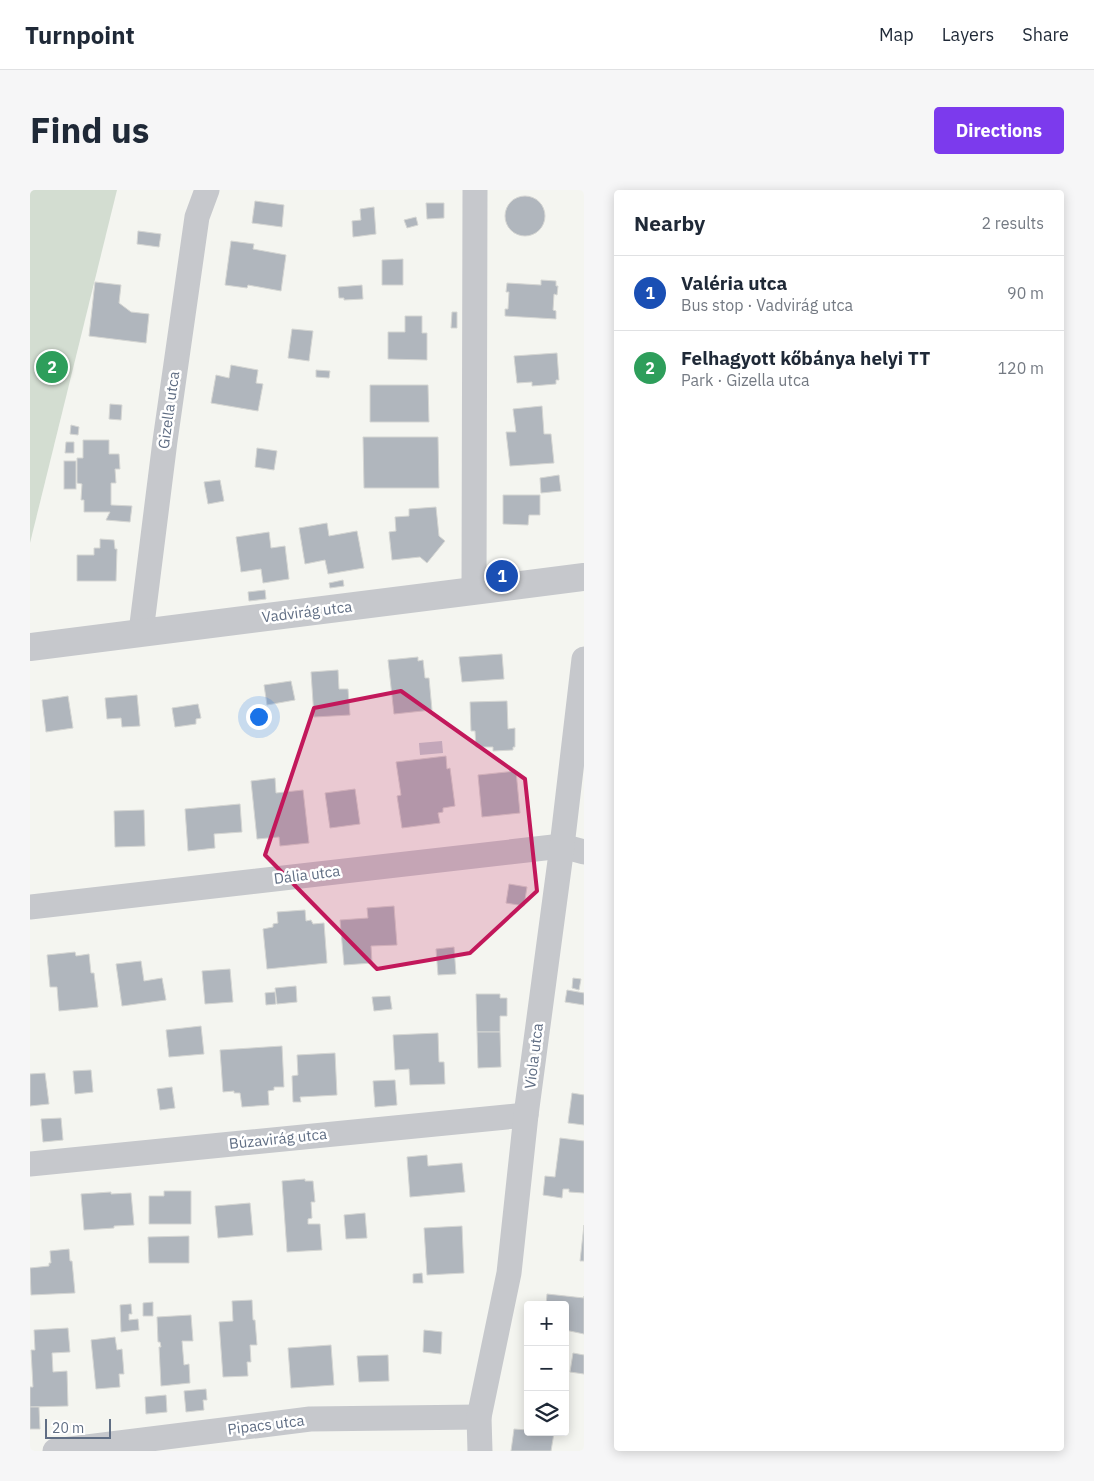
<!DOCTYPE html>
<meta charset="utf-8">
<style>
:root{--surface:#fff;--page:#f6f6f7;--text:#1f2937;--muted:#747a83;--line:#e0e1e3;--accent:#7c3aed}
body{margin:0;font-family:"IBM Plex Sans",sans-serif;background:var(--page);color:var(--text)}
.controls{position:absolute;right:15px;bottom:15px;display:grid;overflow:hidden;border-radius:5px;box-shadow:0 2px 12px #0003}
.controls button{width:45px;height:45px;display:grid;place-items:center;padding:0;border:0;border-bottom:1px solid var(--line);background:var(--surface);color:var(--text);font:25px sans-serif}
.scale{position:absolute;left:15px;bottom:12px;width:66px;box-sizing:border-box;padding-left:5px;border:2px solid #606e84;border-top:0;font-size:14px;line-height:18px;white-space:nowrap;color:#606e84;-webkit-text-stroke:4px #fff;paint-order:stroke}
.you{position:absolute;left:228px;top:526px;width:18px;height:18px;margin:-12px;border:4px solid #fff;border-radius:50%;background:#1a73e8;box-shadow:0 0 0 8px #1a73e833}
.badge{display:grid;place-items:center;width:32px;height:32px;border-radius:50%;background:var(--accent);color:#fff;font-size:16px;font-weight:700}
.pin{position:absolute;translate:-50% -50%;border:2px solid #fff;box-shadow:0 1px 5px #0006}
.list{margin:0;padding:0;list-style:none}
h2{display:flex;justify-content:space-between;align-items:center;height:65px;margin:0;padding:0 20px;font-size:21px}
h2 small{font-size:16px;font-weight:400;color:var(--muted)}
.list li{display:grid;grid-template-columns:32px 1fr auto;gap:15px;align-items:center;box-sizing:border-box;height:75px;padding:0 20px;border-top:1px solid var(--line)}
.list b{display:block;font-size:19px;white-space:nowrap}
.list p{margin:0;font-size:16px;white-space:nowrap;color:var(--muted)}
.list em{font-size:16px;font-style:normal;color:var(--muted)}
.icon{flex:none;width:28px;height:28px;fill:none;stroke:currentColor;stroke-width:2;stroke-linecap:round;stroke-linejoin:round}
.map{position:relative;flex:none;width:554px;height:1261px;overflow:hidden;border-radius:5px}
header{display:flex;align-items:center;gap:30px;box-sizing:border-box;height:70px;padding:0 25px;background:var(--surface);border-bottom:1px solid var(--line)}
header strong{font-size:24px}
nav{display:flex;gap:28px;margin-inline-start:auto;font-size:18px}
.intro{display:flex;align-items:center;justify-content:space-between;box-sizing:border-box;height:120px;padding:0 30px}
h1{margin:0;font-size:35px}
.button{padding:12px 22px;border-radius:5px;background:var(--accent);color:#fff;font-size:18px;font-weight:700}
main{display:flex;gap:30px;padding:0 30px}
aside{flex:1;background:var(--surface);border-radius:5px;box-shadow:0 2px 12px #0003}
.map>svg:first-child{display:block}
</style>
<header>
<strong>Turnpoint</strong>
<nav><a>Map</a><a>Layers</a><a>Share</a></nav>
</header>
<div class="intro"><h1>Find us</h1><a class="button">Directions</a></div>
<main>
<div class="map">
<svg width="554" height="1261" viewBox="0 0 554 1261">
<rect width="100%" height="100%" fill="#f4f5f0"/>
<polygon fill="#d3ddd1" points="0,0 87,0 0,353"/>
<polygon fill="#c3cbd2" points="412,551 413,563 390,565 389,553"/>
<g fill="#b0b6bd" stroke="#d5d6d3">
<circle cx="495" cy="26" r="20"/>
<polygon points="225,11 254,15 252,37 222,33"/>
<polygon points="396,13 414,13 414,28 397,29"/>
<polygon points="344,17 346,44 323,47 322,31 331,30 330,19"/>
<polygon points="386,27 388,35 377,38 374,30"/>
<polygon points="108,41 131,44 129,57 107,54"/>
<polygon points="201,51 224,54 223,59 256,65 251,101 218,95 217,98 195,95"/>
<polygon points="373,69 373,95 352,95 352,70"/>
<polygon points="511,90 526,91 526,96 528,96 527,105 524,104 523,120 526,121 526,129 475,126 475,119 478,119 479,102 476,102 477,93 511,95"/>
<polygon points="65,92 91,95 89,113 101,122 119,124 116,153 59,146"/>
<polygon points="332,95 333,109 314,110 314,108 309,108 308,97"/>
<polygon points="422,122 427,122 427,138 421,138"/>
<polygon points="375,126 392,126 392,143 397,143 397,170 358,169 358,142 375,142"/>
<polygon points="262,139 283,141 279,171 258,168"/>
<polygon points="527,163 529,190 526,190 526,194 502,196 502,192 487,193 484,166"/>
<polygon points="201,175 228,180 226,193 233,194 228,221 181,213 186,185 199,188"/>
<polygon points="286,180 300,181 299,188 286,187"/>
<polygon points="340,195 398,195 399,232 340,232"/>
<polygon points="80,214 92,215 91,230 79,229"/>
<polygon points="512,216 514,244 521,244 524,273 480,276 476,242 486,242 483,219"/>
<polygon points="41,235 49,237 48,245 40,244"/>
<polygon points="333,247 408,247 409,298 334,298"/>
<polygon points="53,250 79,250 79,264 89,264 90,279 85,279 86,293 81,293 81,315 102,316 100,332 76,330 80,322 54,322 54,310 51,310 52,294 47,293 47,268 53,268"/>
<polygon points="36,252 44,252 44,263 35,263"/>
<polygon points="227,258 247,261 244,280 225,277"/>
<rect x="34" y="271" width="12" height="28"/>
<polygon points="529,285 531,301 511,303 510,288"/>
<polygon points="190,290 194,311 178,314 174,292"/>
<polygon points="473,305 510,305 510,325 499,325 498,335 473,334"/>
<polygon points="406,317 409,346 415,351 397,373 390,367 362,370 359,342 366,341 365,327 379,326 379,319"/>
<polygon points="297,333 299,346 327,341 334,378 298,384 295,370 275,374 269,338"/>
<polygon points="239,342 241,358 255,356 259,389 233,393 231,379 211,382 206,347"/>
<polygon points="70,349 84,350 85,359 87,359 86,391 47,391 47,365 64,365 64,358 70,358"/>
<polygon points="313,390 314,396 300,398 299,393"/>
<polygon points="235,400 236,409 219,411 218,402"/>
<polygon points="472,464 474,489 432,492 429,467"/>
<polygon points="388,467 388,471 393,470 395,488 399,488 402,520 364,524 358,470"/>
<polygon points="308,480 309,499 318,499 320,525 284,527 281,482"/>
<polygon points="261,491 265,510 237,515 234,495"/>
<polygon points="107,505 110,536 92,537 91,528 77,529 75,508"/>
<polygon points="38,506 43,538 16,542 12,510"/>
<polygon points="477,511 478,539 485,538 485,557 483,557 483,560 463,561 463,557 446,557 445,541 441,541 440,512"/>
<polygon points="168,514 171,528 166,529 166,534 145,537 142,518"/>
<polygon points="416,566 417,579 420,578 425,616 413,618 413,622 408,623 410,633 372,638 367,606 371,605 366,572"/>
<polygon points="486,581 490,623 452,627 448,585"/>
<polygon points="245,588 246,603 273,600 279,653 250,656 249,647 227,649 221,591"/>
<polygon points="325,599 330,634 300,638 295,603"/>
<polygon points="210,614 212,642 184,644 185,658 158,661 155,619"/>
<polygon points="114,620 115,656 85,657 84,621"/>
<polygon points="479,694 497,697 494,716 476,713"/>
<polygon points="364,716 367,755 341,756 342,773 314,775 310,730 338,728 337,718"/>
<polygon points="275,720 276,731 281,730 283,734 294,733 297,773 237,779 233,739 243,737 243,734 248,733 247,722"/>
<polygon points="424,757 426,784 408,785 406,759"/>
<polygon points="45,762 46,766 59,764 61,783 64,783 68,817 29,821 27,797 20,797 17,765"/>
<polygon points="111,771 114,791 132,788 136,810 92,816 86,774"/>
<polygon points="200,779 203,812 175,814 172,781"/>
<polygon points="543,788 551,789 549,800 542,798"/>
<polygon points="266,796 267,812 247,814 245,798"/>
<polygon points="537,800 554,803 554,815 535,812"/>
<polygon points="245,802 246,814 236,815 235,803"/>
<polygon points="446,804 470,804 470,808 477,808 477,826 470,826 470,842 447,842"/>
<polygon points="360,806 362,819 344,821 342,807"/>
<polygon points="171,836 174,864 139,867 136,840"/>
<polygon points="447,842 470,842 471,877 448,878"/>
<polygon points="408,843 409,872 414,872 415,894 380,895 379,879 365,880 363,845"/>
<polygon points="252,856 254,897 244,897 244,900 238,901 239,915 212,917 210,903 204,903 204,901 193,902 190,860"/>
<polygon points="305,863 307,905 270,907 271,912 263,912 262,886 268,885 267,865"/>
<polygon points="61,880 63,902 45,904 43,881"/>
<polygon points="15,883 19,914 0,916 0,884"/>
<polygon points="365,890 367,915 345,917 343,891"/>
<polygon points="142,897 145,918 130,920 127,899"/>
<polygon points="542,903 554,905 554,935 538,933"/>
<polygon points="31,928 33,950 13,952 11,929"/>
<polygon points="530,948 554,951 554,1003 539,1002 539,999 533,999 532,1008 513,1005 515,986 525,987"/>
<polygon points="397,965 398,976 432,973 435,1002 380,1007 377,967"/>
<polygon points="275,989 275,991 283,991 285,1012 281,1012 282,1028 278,1029 278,1034 290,1034 292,1060 257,1062 252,991"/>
<polygon points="134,1001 161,1001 161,1034 119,1034 119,1006 134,1006"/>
<polygon points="81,1002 81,1004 101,1003 104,1035 84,1036 84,1038 54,1040 51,1004"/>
<polygon points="220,1013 223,1045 188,1048 185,1016"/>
<polygon points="335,1023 337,1048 316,1049 314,1025"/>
<polygon points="554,1035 554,1071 550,1071"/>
<polygon points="432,1036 434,1083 397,1085 394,1038"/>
<polygon points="159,1046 159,1073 119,1073 118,1047"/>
<polygon points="39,1059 40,1071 42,1071 45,1103 1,1105 0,1078 19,1076 19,1073 21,1073 20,1061"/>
<polygon points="392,1083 393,1093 383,1093 383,1084"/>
<polygon points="517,1104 554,1108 554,1106 554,1144 535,1140 535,1115 516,1115"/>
<polygon points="222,1110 223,1130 225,1130 227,1155 220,1155 221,1172 217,1172 218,1186 193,1187 189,1132 203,1131 202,1111"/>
<polygon points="123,1112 123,1126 113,1126 113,1113"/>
<polygon points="101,1114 102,1124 99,1124 99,1130 108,1129 109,1140 91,1142 90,1115"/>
<polygon points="161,1125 163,1151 152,1151 154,1175 159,1174 160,1193 131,1196 129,1157 131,1157 130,1152 128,1152 127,1127"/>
<polygon points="38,1138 40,1162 22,1163 23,1182 37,1181 38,1216 0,1217 0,1197 3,1197 1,1160 5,1160 4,1140"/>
<polygon points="394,1140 412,1142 411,1164 393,1162"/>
<polygon points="85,1147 87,1160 92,1159 94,1184 89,1184 90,1197 66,1199 61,1150"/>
<polygon points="301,1155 304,1195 261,1198 258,1158"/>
<polygon points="543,1163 554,1165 554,1184 540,1182"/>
<polygon points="358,1165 359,1191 329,1192 327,1166"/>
<polygon points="176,1199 177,1210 173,1210 174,1220 156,1222 154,1201"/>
<polygon points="136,1205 137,1222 116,1224 115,1207"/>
<polygon points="0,1217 9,1217 10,1239 0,1239"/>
<polygon points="484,1239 498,1240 498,1242 524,1243 521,1261 481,1261"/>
</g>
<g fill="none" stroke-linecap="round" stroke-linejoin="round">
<g stroke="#c6c8cc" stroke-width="25">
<polyline points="444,401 445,0"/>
<polyline points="111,442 135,251 167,27 177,0"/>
<polyline points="0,717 532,656 554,662"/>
<polyline points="0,974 496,925"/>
<polyline points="25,1261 280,1229 449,1227"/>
<polyline points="450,1261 449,1227 479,1083 496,925 532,656 554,469"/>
</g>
<polyline stroke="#c6c8cc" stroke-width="28" points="0,457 554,387"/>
</g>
<path fill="#c2185b" fill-opacity="0.2" stroke="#c2185b" stroke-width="4" stroke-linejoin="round" d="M371,501l124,88 12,112 -67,62 -93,16 -112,-114 49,-147z"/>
<g text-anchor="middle" stroke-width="5" stroke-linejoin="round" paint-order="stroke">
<g font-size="15" fill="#606e84" stroke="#fff">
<text transform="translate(139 220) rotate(-82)" y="5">Gizella utca</text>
<text transform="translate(277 422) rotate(-7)" y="5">Vadvirág utca</text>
<text transform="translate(277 685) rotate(-7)" y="5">Dália utca</text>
<text transform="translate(504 866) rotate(-83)" y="5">Viola utca</text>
<text transform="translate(248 949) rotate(-6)" y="5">Búzavirág utca</text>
<text transform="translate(236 1235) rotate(-7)" y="5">Pipacs utca</text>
</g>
</g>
</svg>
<div class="controls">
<button>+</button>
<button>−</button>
<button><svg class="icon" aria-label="layers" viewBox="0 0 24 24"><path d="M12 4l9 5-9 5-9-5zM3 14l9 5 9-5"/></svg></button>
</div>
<div class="scale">20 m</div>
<div class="you"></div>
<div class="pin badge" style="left:472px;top:386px;background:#1a4fb4">1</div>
<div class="pin badge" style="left:22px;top:177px;background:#2e9e5b">2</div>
</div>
<aside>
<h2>Nearby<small>2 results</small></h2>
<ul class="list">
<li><span class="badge" style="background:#1a4fb4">1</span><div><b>Valéria utca</b><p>Bus stop · Vadvirág utca</p></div><em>90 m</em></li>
<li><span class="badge" style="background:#2e9e5b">2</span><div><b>Felhagyott kőbánya helyi TT</b><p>Park · Gizella utca</p></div><em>120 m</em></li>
</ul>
</aside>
</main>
